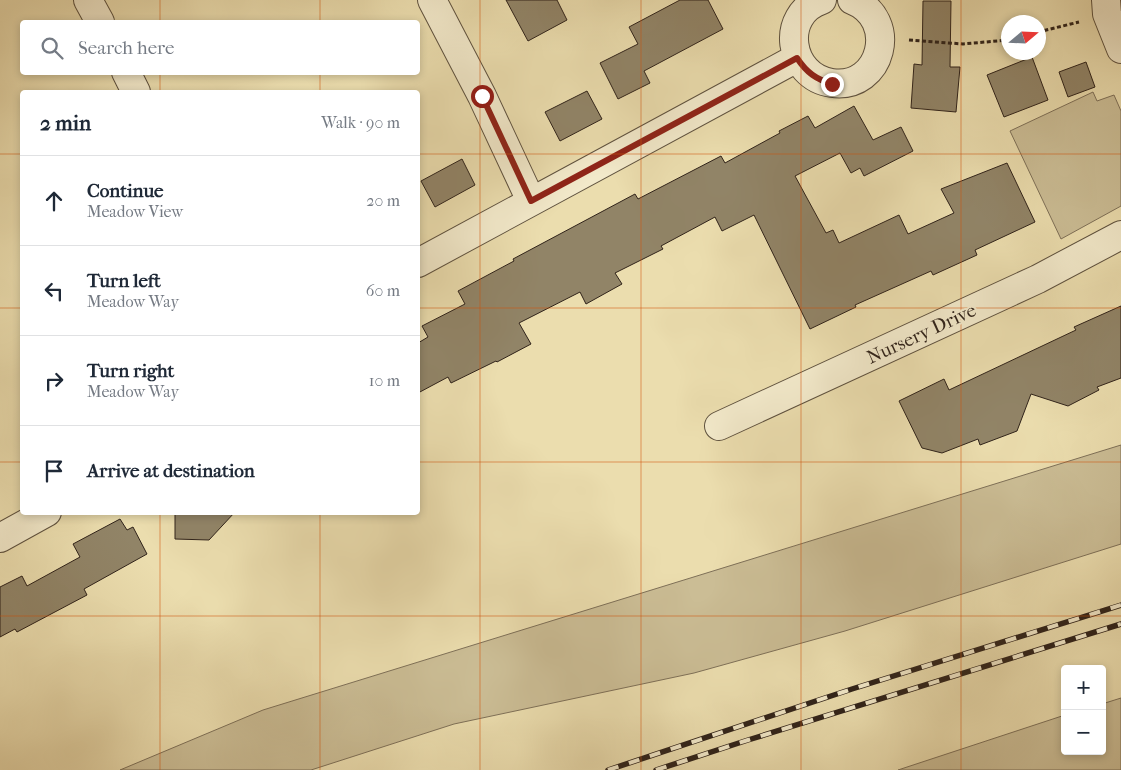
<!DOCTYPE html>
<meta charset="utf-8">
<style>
:root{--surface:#fff;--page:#f6f6f7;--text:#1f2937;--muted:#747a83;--line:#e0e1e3}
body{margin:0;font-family:"IM FELL French Canon",serif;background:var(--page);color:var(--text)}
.controls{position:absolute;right:15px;bottom:15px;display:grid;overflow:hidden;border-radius:5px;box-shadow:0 2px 8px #0003}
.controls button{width:45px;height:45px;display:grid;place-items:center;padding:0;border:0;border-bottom:1px solid var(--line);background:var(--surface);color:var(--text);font:25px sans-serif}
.compass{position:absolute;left:1001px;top:15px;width:45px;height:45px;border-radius:50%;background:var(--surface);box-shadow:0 2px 8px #0003;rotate:71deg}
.stop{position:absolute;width:15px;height:15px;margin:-11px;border:4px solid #8f2418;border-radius:50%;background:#fff}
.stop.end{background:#8f2418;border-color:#fff;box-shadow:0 1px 5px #0008}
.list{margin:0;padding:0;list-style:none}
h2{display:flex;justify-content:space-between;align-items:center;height:65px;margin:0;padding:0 20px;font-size:21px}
h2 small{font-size:16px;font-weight:400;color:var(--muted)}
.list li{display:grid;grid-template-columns:32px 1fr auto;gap:15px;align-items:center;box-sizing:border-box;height:90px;padding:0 20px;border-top:1px solid var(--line)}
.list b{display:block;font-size:19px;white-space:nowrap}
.list p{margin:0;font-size:16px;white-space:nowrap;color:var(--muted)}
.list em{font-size:16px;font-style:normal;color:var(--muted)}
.icon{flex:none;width:28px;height:28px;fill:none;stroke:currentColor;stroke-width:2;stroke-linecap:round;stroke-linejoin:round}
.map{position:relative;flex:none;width:1121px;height:770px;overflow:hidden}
.search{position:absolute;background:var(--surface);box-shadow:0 2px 8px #0003;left:20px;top:20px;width:400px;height:55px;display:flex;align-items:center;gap:12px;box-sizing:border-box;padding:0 18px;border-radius:5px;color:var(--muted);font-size:19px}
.panel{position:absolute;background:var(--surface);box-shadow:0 2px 8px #0003;left:20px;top:90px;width:400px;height:425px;border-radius:5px}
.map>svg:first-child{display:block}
</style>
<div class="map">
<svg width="1121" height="770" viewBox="0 0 1121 770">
<rect width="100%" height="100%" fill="#ebddae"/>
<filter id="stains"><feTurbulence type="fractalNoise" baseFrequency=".004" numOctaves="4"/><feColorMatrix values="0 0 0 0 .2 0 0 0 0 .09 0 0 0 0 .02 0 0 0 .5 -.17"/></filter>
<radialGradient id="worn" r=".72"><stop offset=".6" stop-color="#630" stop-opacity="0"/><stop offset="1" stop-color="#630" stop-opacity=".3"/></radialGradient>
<g fill="#cbbd95" stroke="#7e7058">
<polygon points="1093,92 1097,101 1114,95 1121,111 1121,206 1061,239 1010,131"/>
<polygon points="1121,445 1121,544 845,631 694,673 454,724 311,770 120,770 263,710"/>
<polygon points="1121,698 1121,770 898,770 1065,715 1065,751 1102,751 1102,704"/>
</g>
<g fill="#918467" stroke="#30231a">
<polygon points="506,0 557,0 567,20 528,41"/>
<polygon points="680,0 708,0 723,29 644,71 650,83 618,99 600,63 638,44 629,27"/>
<polygon points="923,1 951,1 950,67 960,67 956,112 911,108 914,64 922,65"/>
<polygon points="1032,57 1048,100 1004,117 987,75"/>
<polygon points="1086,62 1095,87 1068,97 1059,72"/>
<polygon points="587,91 602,119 560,141 545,112"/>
<polygon points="854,106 873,140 901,127 913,151 864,176 860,168 851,173 840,153 795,176 826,233 833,230 839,243 899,215 908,234 954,213 941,189 1007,163 1035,222 975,250 977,255 933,275 931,271 855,305 856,307 810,329 754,215 722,231 715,217 661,246 663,249 615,273 622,284 586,304 580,292 519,323 531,344 497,362 496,361 451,383 448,377 418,393 418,343 428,337 422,326 465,304 458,291 514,261 513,259 635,194 638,199 721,156 725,163 780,133 779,131 808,116 815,128"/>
<polygon points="462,159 475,185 435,207 421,181"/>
<polygon points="1121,306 1121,378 1097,387 1099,390 1068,406 1031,394 1017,431 980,445 978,439 942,453 922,448 899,401 944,379 949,390 1076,330 1074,327"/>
<polygon points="175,512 235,512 209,540 175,539"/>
<polygon points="120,519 127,530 133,527 147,554 84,589 87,595 17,632 15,629 0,637 0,587 22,576 27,586 80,557 73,544"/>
</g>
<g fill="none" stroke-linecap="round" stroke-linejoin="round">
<g stroke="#5f523f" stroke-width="30">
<g id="minor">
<polyline points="88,0 100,22"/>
<polyline points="432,0 482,96 531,201"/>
<path d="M822,0c-43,14 -34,77 10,83 50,7 68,-64 20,-83"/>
<polyline points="1106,0 1107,14 1121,49"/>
<polyline points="126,72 136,92"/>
<polyline points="418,263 797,58"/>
<polyline points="719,426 1038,279 1121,235"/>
<polyline points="0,538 47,512"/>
</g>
</g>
<g stroke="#30231a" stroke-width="3" stroke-dasharray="4 2.5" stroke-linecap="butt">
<polyline points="1038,32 1079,22"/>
<polyline points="909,40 963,44 1008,40"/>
</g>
<use href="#minor" stroke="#f2e9ca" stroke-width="28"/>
<g stroke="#30231a" stroke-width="5.5">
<g id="rail">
<polyline points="608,770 852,689 1121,605"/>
<polyline points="656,770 748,740 1121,624"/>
</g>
</g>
<use href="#rail" stroke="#f2e9ca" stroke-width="4" stroke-dasharray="11" stroke-linecap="butt"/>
</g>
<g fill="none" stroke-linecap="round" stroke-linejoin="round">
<path stroke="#8f2418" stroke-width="6" d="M482,96l49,105 266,-143c10,15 19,21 35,26"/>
</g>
<path fill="none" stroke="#d6540d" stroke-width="1" stroke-opacity="0.55" d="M160,0v22M320,0v22M480,0v770M641,0v770M801,0v770M961,0v770M160,72v20M320,72v20M0,154h22M418,154h703M0,308h22M418,308h703M0,462h22M418,462h703M160,512v258M320,512v258M0,616h1121"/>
<g text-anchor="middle" stroke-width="4" stroke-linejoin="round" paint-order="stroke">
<g font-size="19" fill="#30231a" stroke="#f2e9ca">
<text transform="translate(921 333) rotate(-25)" y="7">Nursery Drive</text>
</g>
</g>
<rect width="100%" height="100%" filter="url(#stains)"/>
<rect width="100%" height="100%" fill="url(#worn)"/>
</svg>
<div class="controls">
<button>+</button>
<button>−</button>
</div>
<svg class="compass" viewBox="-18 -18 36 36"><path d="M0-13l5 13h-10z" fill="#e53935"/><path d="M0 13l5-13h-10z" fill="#747a83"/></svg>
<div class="stop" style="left:482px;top:96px"></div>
<div class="stop end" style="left:832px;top:84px"></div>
<div class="search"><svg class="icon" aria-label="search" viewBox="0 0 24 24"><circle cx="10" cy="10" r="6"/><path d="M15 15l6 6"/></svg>Search here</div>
<section class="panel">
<h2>2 min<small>Walk · 90 m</small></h2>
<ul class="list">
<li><svg class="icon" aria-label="ahead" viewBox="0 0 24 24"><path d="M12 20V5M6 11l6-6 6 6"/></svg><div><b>Continue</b><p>Meadow View</p></div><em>20 m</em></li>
<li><svg class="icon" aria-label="left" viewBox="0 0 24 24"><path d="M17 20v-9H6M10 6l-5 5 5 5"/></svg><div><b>Turn left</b><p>Meadow Way</p></div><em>60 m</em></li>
<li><svg class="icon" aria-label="right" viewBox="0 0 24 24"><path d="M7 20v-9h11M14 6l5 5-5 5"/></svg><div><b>Turn right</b><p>Meadow Way</p></div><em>10 m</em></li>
<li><svg class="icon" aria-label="arrive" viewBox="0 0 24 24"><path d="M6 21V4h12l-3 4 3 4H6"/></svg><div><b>Arrive at destination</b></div></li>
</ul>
</section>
</div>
